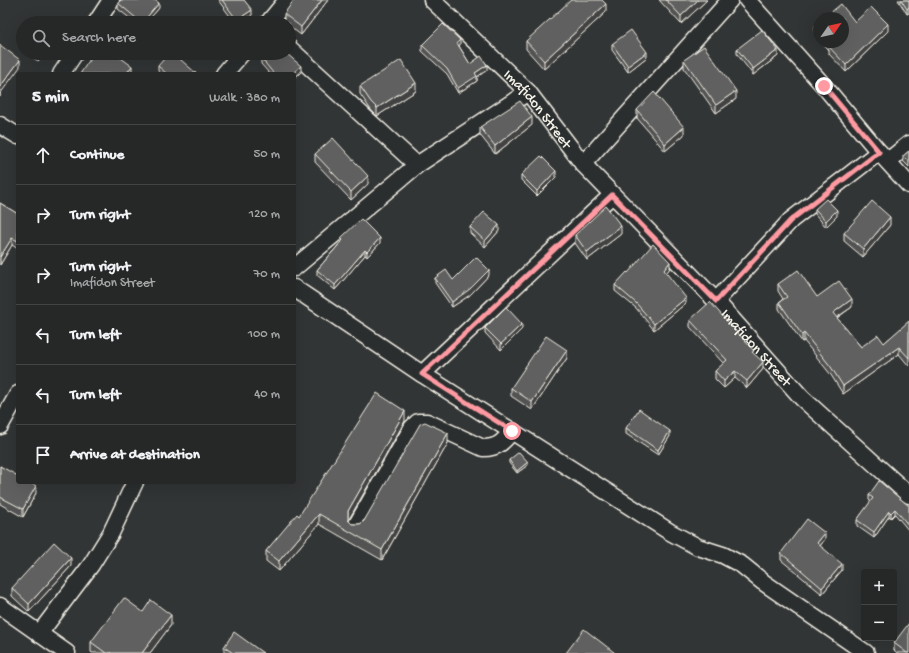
<!DOCTYPE html>
<meta charset="utf-8">
<style>
:root{--surface:#262828;--page:#323434;--text:#f1f3f6;--muted:#a4a6a8;--line:#424445}
body{margin:0;font-family:"Gochi Hand",sans-serif;background:var(--page);color:var(--text)}
.controls{position:absolute;right:12px;bottom:12px;display:grid;overflow:hidden;border-radius:4px;box-shadow:0 4px 16px #0002}
.controls button{width:36px;height:36px;display:grid;place-items:center;padding:0;border:0;border-bottom:1px solid var(--line);background:var(--surface);color:var(--text);font:20px sans-serif}
.compass{position:absolute;left:813px;top:12px;width:36px;height:36px;border-radius:50%;background:var(--surface);box-shadow:0 4px 16px #0002;rotate:56deg}
.stop{position:absolute;width:12px;height:12px;margin:-9px;border:3px solid #ff9aa2;border-radius:50%;background:#fff}
.stop.end{background:#ff9aa2;border-color:#fff;box-shadow:0 1px 4px #0008}
.list{margin:0;padding:0;list-style:none}
h2{display:flex;justify-content:space-between;align-items:center;height:52px;margin:0;padding:0 16px;font-size:17px}
h2 small{font-size:13px;font-weight:400;color:var(--muted)}
.list li{display:grid;grid-template-columns:26px 1fr auto;gap:12px;align-items:center;box-sizing:border-box;height:60px;padding:0 16px;border-top:1px solid var(--line)}
.list b{display:block;font-size:15px;white-space:nowrap}
.list p{margin:0;font-size:13px;white-space:nowrap;color:var(--muted)}
.list em{font-size:13px;font-style:normal;color:var(--muted)}
.icon{flex:none;width:22px;height:22px;fill:none;stroke:currentColor;stroke-width:2;stroke-linecap:round;stroke-linejoin:round}
.map{position:relative;flex:none;width:909px;height:653px;overflow:hidden}
.search{position:absolute;background:var(--surface);box-shadow:0 4px 16px #0002;left:16px;top:16px;width:280px;height:44px;display:flex;align-items:center;gap:10px;box-sizing:border-box;padding:0 14px;border-radius:22px;color:var(--muted);font-size:15px}
.panel{position:absolute;background:var(--surface);box-shadow:0 4px 16px #0002;left:16px;top:72px;width:280px;height:412px;border-radius:4px}
.map>svg:first-child{display:block}
</style>
<div class="map">
<svg width="909" height="653" viewBox="0 0 909 653">
<rect width="100%" height="100%" fill="#323535"/>
<filter id="ink" filterUnits="userSpaceOnUse"><feTurbulence type="fractalNoise" baseFrequency=".025" numOctaves="2"/><feDisplacementMap in="SourceGraphic" scale="8" xChannelSelector="R" yChannelSelector="G"/><feConvolveMatrix kernelMatrix="1 2 1 2 8 2 1 2 1" color-interpolation-filters="sRGB"/></filter>
<g filter="url(#ink)">
<g fill="none" stroke-linecap="round" stroke-linejoin="round">
<g stroke="#f4f1e8" stroke-width="19">
<g id="street">
<path id="s1" d="M432,0l96,92 55,72 133,137 86,97 107,97"/>
<polyline points="747,0 824,86 879,152 909,185"/>
<polyline points="96,23 111,0"/>
<polyline points="268,23 287,0"/>
<polyline points="289,48 417,165"/>
<polyline points="61,74 75,53"/>
<polyline points="224,74 242,53"/>
<polyline points="0,125 18,136"/>
<polyline points="888,161 909,144"/>
<polyline points="583,164 730,0"/>
<polyline points="294,268 417,165 528,92"/>
<polyline points="294,288 422,374 670,532 698,547 723,555 742,565 763,582 866,653"/>
<polyline points="716,301 791,220 879,152"/>
<polyline points="422,374 612,195"/>
<polyline points="0,426 18,394"/>
<path d="M356,526l56,-98 6,-6h9l56,26c15,0 20,-6 29,-17"/>
<polyline points="0,606 67,653"/>
<polyline points="39,634 91,565 111,533 135,482"/>
</g>
</g>
<use href="#street" stroke="#2a2d2e" stroke-width="16"/>
</g>
<g fill="#525352" stroke="#f4f1e8">
<polygon points="218,0 244,0 252,15 241,23 235,23"/>
<polygon points="328,0 301,35 289,26 289,23 285,23 284,22 284,14"/>
<polygon points="659,0 707,0 681,24"/>
<polygon points="898,0 909,0 909,13 907,14"/>
<polygon points="118,3 159,8 146,23 136,23 118,9"/>
<polygon points="606,12 544,69 526,49 526,41"/>
<polygon points="819,22 819,38 815,33 815,26"/>
<polygon points="855,22 888,31 846,72 829,54 829,50 822,42 843,42"/>
<polygon points="612,44 647,57 628,72 612,50"/>
<polygon points="422,45 460,45 459,46 470,64 487,70 477,77 477,81 458,93 447,74 422,51"/>
<polygon points="737,49 778,56 753,75 737,54"/>
<polygon points="26,53 44,53 38,61"/>
<polygon points="261,58 301,72 294,78 294,74 270,74 261,64"/>
<polygon points="684,60 736,99 716,113 684,68"/>
<polygon points="158,66 197,74 161,74 158,71"/>
<polygon points="360,86 416,91 377,116 371,110 360,94"/>
<polygon points="637,110 684,135 665,151 637,118"/>
<polygon points="532,125 495,154 480,135 480,127"/>
<polygon points="909,151 909,167 903,161 903,156"/>
<polygon points="315,154 368,184 351,200 315,162"/>
<polygon points="521,175 556,177 537,196 521,180"/>
<polygon points="0,203 18,214 18,249 12,245 0,265"/>
<polygon points="815,209 837,216 826,227 815,214"/>
<polygon points="890,225 863,257 844,241 844,233"/>
<polygon points="470,227 499,231 485,247 470,233"/>
<polygon points="621,234 587,260 575,243 575,235"/>
<polygon points="341,238 380,243 367,257 365,255 335,290 317,275 317,270 341,242"/>
<polygon points="670,268 666,273 686,303 654,330 636,308 615,291 615,285 628,273"/>
<polygon points="489,275 470,295 452,307 435,283 435,278 453,280"/>
<polygon points="778,284 817,297 852,307 837,318 861,347 884,343 909,322 909,366 899,354 843,394 831,375 804,341 802,342 779,309 779,302 783,299 778,291"/>
<polygon points="690,320 754,354 763,369 747,388 735,378 724,388 715,379 715,371 724,364 690,327"/>
<polygon points="485,328 522,329 501,350 485,333"/>
<polygon points="567,358 532,410 511,396 511,388"/>
<polygon points="405,421 348,521 352,524 360,524 448,443 382,560 319,524 279,571 266,561 266,551 299,516"/>
<polygon points="626,428 670,436 658,455 626,434"/>
<polygon points="509,460 528,465 517,473 509,463"/>
<polygon points="0,466 36,493 23,517 0,504"/>
<polygon points="869,495 909,506 909,531 895,514 891,518 889,516 874,538 857,526 857,520 871,502 869,500"/>
<polygon points="825,539 820,546 842,570 822,594 781,560 781,553"/>
<polygon points="71,566 29,612 12,596 12,588"/>
<polygon points="143,612 171,625 150,653 92,653 91,652 91,642"/>
<polygon points="894,643 909,653 897,653 894,650"/>
<polygon points="224,647 263,653 224,653"/>
</g>
<g fill="#424342" stroke="#f4f1e8">
<polygon points="322,0 328,0 301,35 301,27"/>
<polygon points="698,0 707,0 681,24 681,16"/>
<polygon points="159,3 159,8 146,23 142,23"/>
<polygon points="606,4 606,12 544,69 544,61"/>
<polygon points="909,7 909,13 907,14 907,9"/>
<polygon points="252,10 252,15 241,23 237,23 237,20"/>
<polygon points="888,24 888,31 846,72 846,65"/>
<polygon points="460,40 460,45 457,48 457,43"/>
<polygon points="778,50 778,56 753,75 753,69"/>
<polygon points="647,52 647,57 628,72 628,66"/>
<polygon points="40,53 44,53 38,61 38,56"/>
<polygon points="20,60 20,67 0,94 0,97 0,87"/>
<polygon points="487,65 487,70 477,77 477,81 458,93 458,88 475,73"/>
<polygon points="132,66 132,73 131,74 126,74"/>
<polygon points="301,66 301,72 294,78 294,74 292,74"/>
<polygon points="416,83 416,91 377,116 377,108"/>
<polygon points="736,91 736,99 716,113 716,105"/>
<polygon points="532,117 532,125 495,154 495,146"/>
<polygon points="684,127 684,135 665,151 665,144"/>
<polygon points="556,171 556,177 537,196 537,191"/>
<polygon points="368,176 368,184 351,200 351,192"/>
<polygon points="837,210 837,216 826,227 826,221"/>
<polygon points="890,217 890,225 863,257 863,249"/>
<polygon points="499,225 499,231 485,247 485,241"/>
<polygon points="621,226 621,234 587,260 587,252"/>
<polygon points="12,238 12,245 0,265 0,257"/>
<polygon points="380,238 380,243 367,257 367,252"/>
<polygon points="365,250 365,255 335,290 335,285"/>
<polygon points="670,262 670,268 664,276 664,270"/>
<polygon points="489,270 489,275 470,295 452,307 452,302"/>
<polygon points="686,298 686,303 654,330 654,324"/>
<polygon points="852,299 852,307 833,320 833,313"/>
<polygon points="522,324 522,329 501,350 501,344"/>
<polygon points="804,333 804,341 802,342 802,335"/>
<polygon points="899,347 899,354 843,394 843,386"/>
<polygon points="567,350 567,358 532,410 532,402"/>
<polygon points="763,362 763,369 747,388 747,381"/>
<polygon points="735,371 735,378 724,388 724,381"/>
<polygon points="405,411 405,421 348,521 348,511"/>
<polygon points="670,431 670,436 658,455 658,450"/>
<polygon points="448,433 448,443 382,560 382,550"/>
<polygon points="528,462 528,465 517,473 517,471"/>
<polygon points="36,486 36,493 23,517 23,509"/>
<polygon points="895,509 895,514 891,518 891,513"/>
<polygon points="889,511 889,516 874,538 874,532"/>
<polygon points="319,514 319,524 279,571 279,561"/>
<polygon points="825,533 825,539 817,550 817,543"/>
<polygon points="71,558 71,566 29,612 29,604"/>
<polygon points="842,564 842,570 822,594 822,588"/>
<polygon points="171,615 171,625 150,653 142,653"/>
</g>
<g fill="#5f605f" stroke="#f4f1e8">
<polygon points="121,0 155,0 159,3 142,23 118,3"/>
<polygon points="222,0 244,0 252,10 237,20"/>
<polygon points="294,0 322,0 301,27 284,14"/>
<polygon points="571,0 602,0 606,4 544,61 526,41"/>
<polygon points="666,0 698,0 681,16"/>
<polygon points="901,0 909,0 909,7 907,9"/>
<polygon points="841,4 855,22 871,7 888,24 846,65 829,47 831,46 828,42 843,42 843,18 824,18"/>
<polygon points="819,22 819,31 815,26"/>
<polygon points="443,24 460,40 457,43 470,64 481,56 487,65 475,73 477,76 458,88 447,69 422,45"/>
<polygon points="631,30 647,52 628,66 612,44"/>
<polygon points="762,30 778,50 753,69 737,49"/>
<polygon points="0,45 20,60 0,87"/>
<polygon points="704,46 736,91 716,105 684,60"/>
<polygon points="34,53 40,53 38,56"/>
<polygon points="94,53 114,53 132,66 126,74 80,74"/>
<polygon points="169,53 173,53 197,74 167,74 158,66"/>
<polygon points="267,53 286,53 301,66 292,74 274,74 261,58"/>
<polygon points="401,60 416,83 377,108 371,102 360,86"/>
<polygon points="654,92 684,127 665,144 637,110"/>
<polygon points="520,101 532,117 495,146 480,127"/>
<polygon points="333,138 368,176 351,192 315,154"/>
<polygon points="909,151 909,162 903,156"/>
<polygon points="541,156 556,171 537,191 521,175"/>
<polygon points="826,199 837,210 826,221 815,209"/>
<polygon points="872,201 890,217 863,249 844,233"/>
<polygon points="0,203 18,214 18,241 12,238 0,257"/>
<polygon points="606,206 621,226 587,252 575,235"/>
<polygon points="484,212 499,225 485,241 470,227"/>
<polygon points="361,219 380,238 367,252 365,250 335,285 317,270 343,240 341,238"/>
<polygon points="653,244 670,262 664,270 686,298 654,324 636,303 615,285 627,272 628,273"/>
<polygon points="476,257 489,270 470,289 452,302 435,278 446,270 453,280"/>
<polygon points="798,270 817,297 839,281 852,299 833,313 861,347 878,335 884,343 909,321 909,358 899,347 843,386 831,367 804,333 802,335 779,302 787,297 778,284"/>
<polygon points="710,302 754,351 752,352 763,362 747,381 735,371 724,381 715,371 727,360 690,320"/>
<polygon points="506,307 522,324 501,344 485,328"/>
<polygon points="546,336 567,350 532,402 511,388"/>
<polygon points="377,393 405,411 348,511 348,520 352,524 360,524 364,521 420,424 425,422 448,433 382,550 319,514 279,561 266,551 297,514 299,516"/>
<polygon points="639,409 670,431 658,450 626,428"/>
<polygon points="519,452 528,462 517,471 509,460"/>
<polygon points="0,466 18,476 18,482 29,482 36,486 23,509 0,497"/>
<polygon points="879,481 909,506 909,526 895,509 891,513 889,511 874,532 857,520 873,498 869,495"/>
<polygon points="807,519 825,533 817,543 842,564 822,588 781,553"/>
<polygon points="54,542 71,558 29,604 12,588"/>
<polygon points="124,598 143,612 151,600 171,615 142,653 111,653 110,652 110,653 106,653 91,642"/>
<polygon points="909,623 909,653 907,653 894,643"/>
<polygon points="584,629 615,653 566,653"/>
<polygon points="234,632 263,653 233,653 224,647"/>
</g>
</g>
<g fill="none" stroke-linecap="round" stroke-linejoin="round" filter="url(#ink)">
<polyline stroke="#ff9aa2" stroke-width="5" points="512,431 422,374 612,195 716,301 791,220 879,152 824,86"/>
</g>
<g text-anchor="middle" stroke-width="3.5" stroke-linejoin="round" paint-order="stroke">
<g font-size="15" fill="#f4f1e8" stroke="#2a2d2e">
<text dy="5" stroke="none"><textPath href="#s1" startOffset="152">Imafidon Street</textPath></text>
<text dy="5" stroke="none"><textPath href="#s1" startOffset="476">Imafidon Street</textPath></text>
</g>
</g>
</svg>
<div class="controls">
<button>+</button>
<button>−</button>
</div>
<svg class="compass" viewBox="-18 -18 36 36"><path d="M0-13l5 13h-10z" fill="#e53935"/><path d="M0 13l5-13h-10z" fill="#a4a6a8"/></svg>
<div class="stop" style="left:512px;top:431px"></div>
<div class="stop end" style="left:824px;top:86px"></div>
<div class="search"><svg class="icon" aria-label="search" viewBox="0 0 24 24"><circle cx="10" cy="10" r="6"/><path d="M15 15l6 6"/></svg>Search here</div>
<section class="panel">
<h2>5 min<small>Walk · 380 m</small></h2>
<ul class="list">
<li><svg class="icon" aria-label="ahead" viewBox="0 0 24 24"><path d="M12 20V5M6 11l6-6 6 6"/></svg><div><b>Continue</b></div><em>50 m</em></li>
<li><svg class="icon" aria-label="right" viewBox="0 0 24 24"><path d="M7 20v-9h11M14 6l5 5-5 5"/></svg><div><b>Turn right</b></div><em>120 m</em></li>
<li><svg class="icon" aria-label="right" viewBox="0 0 24 24"><path d="M7 20v-9h11M14 6l5 5-5 5"/></svg><div><b>Turn right</b><p>Imafidon Street</p></div><em>70 m</em></li>
<li><svg class="icon" aria-label="left" viewBox="0 0 24 24"><path d="M17 20v-9H6M10 6l-5 5 5 5"/></svg><div><b>Turn left</b></div><em>100 m</em></li>
<li><svg class="icon" aria-label="left" viewBox="0 0 24 24"><path d="M17 20v-9H6M10 6l-5 5 5 5"/></svg><div><b>Turn left</b></div><em>40 m</em></li>
<li><svg class="icon" aria-label="arrive" viewBox="0 0 24 24"><path d="M6 21V4h12l-3 4 3 4H6"/></svg><div><b>Arrive at destination</b></div></li>
</ul>
</section>
</div>
